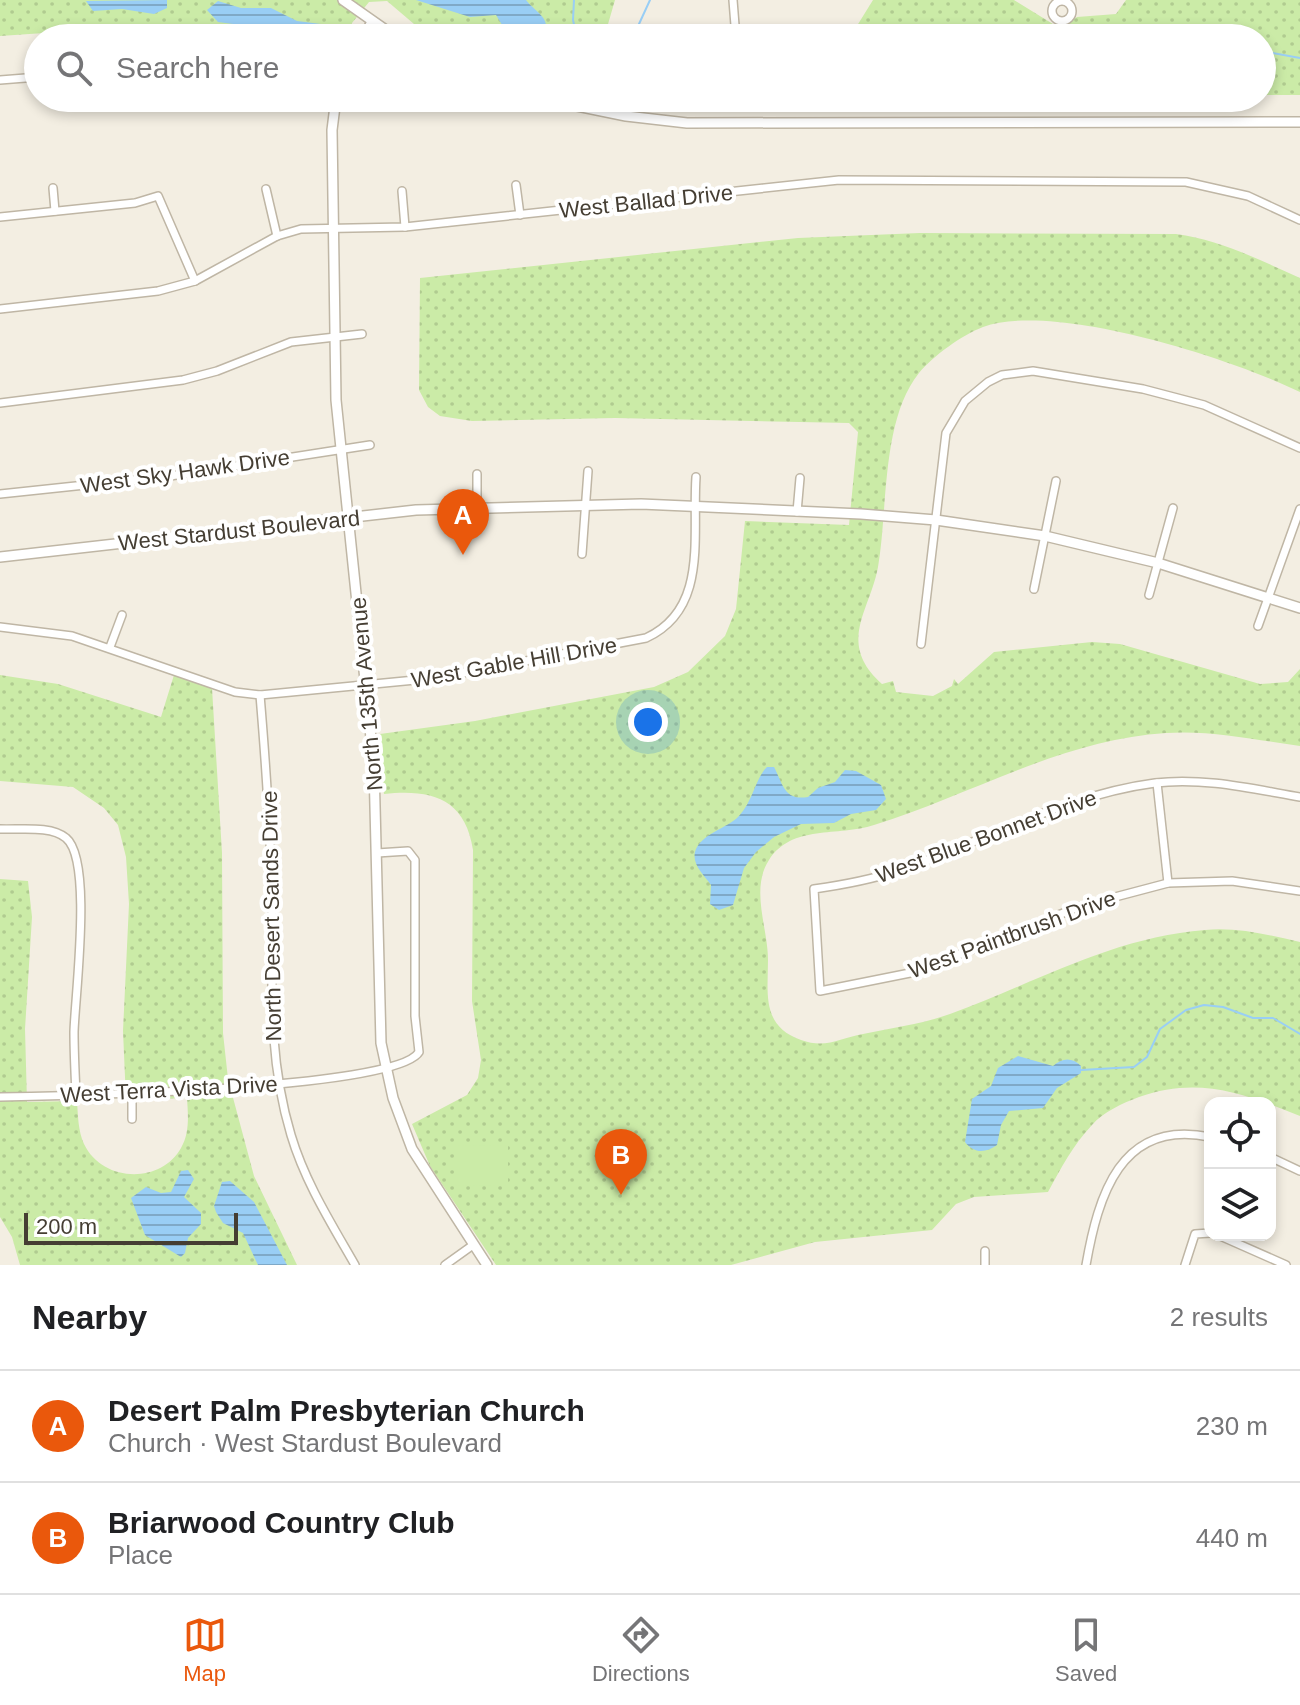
<!DOCTYPE html>
<meta charset="utf-8">
<style>
:root{--surface:#fff;--page:#f2f2f2;--text:#202124;--muted:#757577;--line:#e0e0e0;--accent:#ea580c}
body{margin:0;font-family:Arial,sans-serif;background:var(--page);color:var(--text)}
.controls{position:absolute;right:24px;bottom:24px;display:grid;overflow:hidden;border-radius:16px;box-shadow:0 4px 12px #0003}
.controls button{width:72px;height:72px;display:grid;place-items:center;padding:0;border:0;border-bottom:2px solid var(--line);background:var(--surface);color:var(--text);font:40px sans-serif}
.scale{position:absolute;left:24px;bottom:20px;width:214px;box-sizing:border-box;padding-left:8px;border:4px solid #453e33;border-top:0;font-size:22px;line-height:28px;white-space:nowrap;color:#453e33;-webkit-text-stroke:6px #fff;paint-order:stroke}
.you{position:absolute;left:648px;top:722px;width:28px;height:28px;margin:-20px;border:6px solid #fff;border-radius:50%;background:#1a73e8;box-shadow:0 0 0 12px #1a73e833}
.badge{display:grid;place-items:center;width:52px;height:52px;border-radius:50%;background:var(--accent);color:#fff;font-size:26px;font-weight:700}
.pin{position:absolute;translate:-50% -66px;filter:drop-shadow(0 2px 4px #0008)}
.pin::after{content:'';position:absolute;top:42px;width:28px;height:24px;background:inherit;clip-path:polygon(0 0,100% 0,50% 100%)}
.list{margin:0;padding:0;list-style:none}
h2{display:flex;justify-content:space-between;align-items:center;height:104px;margin:0;padding:0 32px;font-size:34px}
h2 small{font-size:26px;font-weight:400;color:var(--muted)}
.list li{display:grid;grid-template-columns:52px 1fr auto;gap:24px;align-items:center;box-sizing:border-box;height:112px;padding:0 32px;border-top:2px solid var(--line)}
.list b{display:block;font-size:30px;white-space:nowrap}
.list p{margin:0;font-size:26px;white-space:nowrap;color:var(--muted)}
.list em{font-size:26px;font-style:normal;color:var(--muted)}
.icon{flex:none;width:44px;height:44px;fill:none;stroke:currentColor;stroke-width:2;stroke-linecap:round;stroke-linejoin:round}
.map{position:relative;flex:none;width:1300px;height:1265px;overflow:hidden}
.search{position:absolute;background:var(--surface);box-shadow:0 4px 12px #0003;left:24px;right:24px;top:24px;height:88px;display:flex;align-items:center;gap:20px;box-sizing:border-box;padding:0 28px;border-radius:44px;color:var(--muted);font-size:30px}
.sheet{height:328px;background:var(--surface)}
nav{display:flex;justify-content:space-around;align-items:center;box-sizing:border-box;height:112px;border-top:2px solid var(--line);background:var(--surface);font-size:22px;color:var(--muted)}
nav a{display:grid;justify-items:center;gap:4px}
nav .on{color:var(--accent)}
.map>svg:first-child{display:block}
</style>
<div class="map">
<svg width="1300" height="1265" viewBox="0 0 1300 1265">
<defs>
<pattern id="grass-dots" width="8" height="8" patternUnits="userSpaceOnUse" patternTransform="scale(2)"><rect width="8" height="8" fill="#cbeba7"/><path d="M2 2h.1M6 6h.1" fill="none" stroke="#b0cb90" stroke-width="1.8" stroke-linecap="round"/></pattern>
<pattern id="water-rules" width="6" height="5" patternUnits="userSpaceOnUse" patternTransform="scale(2)"><rect width="6" height="5" fill="#99cef5"/><path d="M0 2.5h6" fill="none" stroke="#7fa9c7"/></pattern>
</defs>
<rect width="100%" height="100%" fill="#f3eee2"/>
<g fill="url(#grass-dots)">
<polygon points="0,0 615,0 604,38 438,38 414,24 387,1 369,2 352,23 351,38 251,38 133,27 0,36"/>
<polygon points="873,0 1014,0 1061,29 1077,17 1116,14 1126,0 1300,0 1300,95 1262,95 1262,38 860,38 859,30 855,29"/>
<path d="M920,233l256,1c44,6 84,26 124,44v114c-67,-33 -246,-91 -317,-65 -21,8 -50,29 -64,46 -38,47 -31,137 -41,194 -8,44 -42,76 4,117l11,-3 3,11 37,4 19,-10 2,-7 4,5 36,-32 98,-10 28,2 140,40 28,-2 12,-13v77c-44,-6 -89,-16 -134,-13 -105,7 -193,61 -292,92 -36,12 -82,-1 -105,35 -19,29 -1,68 -1,100 0,33 -7,66 33,80 25,9 39,-2 62,-6 29,-6 59,-10 87,-20 85,-31 163,-77 255,-84 32,-3 64,5 95,12v174c-56,-23 -102,-40 -161,-19 -16,6 -36,15 -47,28 -19,20 -31,43 -44,67l-74,5 -18,7 -24,26 -117,12 -84,23h-235l-66,-99 -18,-42 55,-29 11,-17 3,-18 -9,-59 1,-151c-8,-52 -42,-61 -89,-56l-4,-60 95,-13 179,-34 34,-15 37,-36 11,-27 9,-88 104,4 9,-93 -9,-9 -234,-5 -143,3 -32,-5 -12,-9 -9,-17 1,-112 378,-40z"/>
<path d="M0,675l58,9 103,33 13,-42 38,13 10,165 1,180 5,46 26,97 43,89h-277l-8,-28 -12,-20v-338l28,2 4,36 -7,112 2,73 50,-1c1,14 1,30 7,43 18,38 76,41 97,4 9,-15 7,-34 6,-50l-61,2 -3,-69 6,-127 -3,-47 -8,-32 -14,-17 -31,-21 -73,-6z"/>
</g>
<polygon fill="#cbeba7" points="508,1145 508,1185 456,1186 456,1146"/>
<g fill="url(#water-rules)">
<polygon points="167,0 167,8 154,14 122,9 93,11 86,1"/>
<path d="M416,0h110c11,14 26,17 18,38h-34l-14,-23 -26,2z"/>
<polygon points="218,1 241,8 271,8 297,21 321,24 327,30 328,38 265,38 256,27 218,22 207,10"/>
<path d="M767,767h7c9,17 10,34 34,30l10,-9 17,-6 10,-12 11,1 25,14 5,14 -10,11 -25,4 -17,9 -33,1 -27,13 -18,15 -12,16 -11,37 -14,5 -9,-6 1,-19c-7,-10 -19,-20 -16,-33 5,-18 33,-24 44,-36 14,-15 17,-39 28,-49z"/>
<path d="M1018,1056l35,10c9,-8 19,-9 28,0v7l-24,15 -14,20 -34,3 -8,14 -4,20c-11,8 -23,9 -32,-3l7,-43 19,-13 7,-18z"/>
<polygon points="188,1170 194,1179 184,1197 201,1213 201,1224 188,1238 185,1253 181,1257 145,1235 131,1198 146,1187 161,1193 171,1192 181,1171"/>
<polygon points="230,1181 254,1202 287,1265 258,1265 243,1233 223,1223 216,1212 214,1206 222,1182"/>
</g>
<g fill="none" stroke-linecap="round" stroke-linejoin="round">
<g stroke="#99cef5" stroke-width="2">
<polyline points="574,0 573,20 577,38"/>
<polyline points="638,38 639,24 650,0"/>
<polyline points="1262,51 1300,58"/>
<polyline points="1081,1070 1134,1067 1147,1057 1160,1029 1186,1010 1204,1005 1223,1007 1253,1018 1273,1018 1300,1034"/>
</g>
<g stroke="#bfb6a5" stroke-width="10">
<g id="minor">
<polyline points="733,0 736,38"/>
<circle cx="1062" cy="11" r="10"/>
<polyline points="0,80 38,77"/>
<polyline points="516,185 520,215"/>
<polyline points="53,188 55,211"/>
<polyline points="266,189 277,236"/>
<polyline points="402,191 405,227"/>
<polyline points="0,217 135,203 158,196 195,281"/>
<polyline points="0,309 158,291 195,281 277,236 301,229 405,227 839,180 1186,182 1248,196 1300,220"/>
<polyline points="0,403 183,380 217,371 291,342 362,334"/>
<polyline points="0,494 170,476 370,445"/>
<polyline points="477,506 477,474"/>
<polyline points="797,512 800,478"/>
<polyline points="582,554 588,471"/>
<polyline points="1034,589 1056,481"/>
<polyline points="1149,595 1173,508"/>
<polyline points="1258,626 1300,509"/>
<path d="M0,627l72,9 163,56 25,3 176,-17 210,-40c63,-29 46,-102 50,-161"/>
<polyline points="921,644 946,433 965,401 988,382 1002,375 1033,371 1143,389 1204,405 1300,448"/>
<polyline points="110,647 122,615"/>
<path d="M260,695c6,71 11,141 12,212 0,78 -4,152 19,228 14,47 40,88 64,130"/>
<polyline points="1157,783 1168,883"/>
<path d="M1300,797c-47,-8 -97,-20 -145,-14 -92,12 -171,59 -258,88 -27,9 -55,14 -83,18l6,102 95,-19 166,-66 87,-23 64,-2 68,10"/>
<path d="M0,829c19,1 51,-4 66,9 27,22 9,157 8,194 0,20 1,41 2,62"/>
<polyline points="132,1092 132,1119"/>
<path d="M0,1097c57,-1 397,-7 419,-45l-4,-36v-156l-7,-9 -31,2"/>
<polyline points="1270,1157 1300,1171"/>
<polyline points="1218,1235 1286,1265"/>
<polyline points="445,1265 473,1245"/>
<polyline points="985,1265 985,1251"/>
<path d="M1086,1265c12,-68 34,-147 124,-128"/>
<polyline points="1185,1265 1195,1234 1210,1233"/>
</g>
</g>
<g stroke="#bfb6a5" stroke-width="12">
<g id="tertiary">
<polyline points="343,0 397,38"/>
<polyline points="363,38 372,22"/>
<polyline points="336,98 332,130 336,400 374,767 381,1043 393,1098 412,1149 487,1265"/>
<polyline points="538,98 626,116 687,123 1300,122"/>
<polyline points="0,557 416,510 641,504 861,514 936,520 1045,536 1158,563 1300,608"/>
</g>
</g>
<use href="#minor" stroke="#fff" stroke-width="7"/>
<use href="#tertiary" stroke="#fff" stroke-width="9"/>
</g>
<g text-anchor="middle" stroke-width="8" stroke-linejoin="round" paint-order="stroke">
<g font-size="22" fill="#453e33" stroke="#fff">
<text transform="translate(646 201) rotate(-6)" y="8">West Ballad Drive</text>
<text transform="translate(185 471) rotate(-8)" y="8">West Sky Hawk Drive</text>
<text transform="translate(239 530) rotate(-6)" y="8">West Stardust Boulevard</text>
<text transform="translate(514 662) rotate(-10)" y="8">West Gable Hill Drive</text>
<text transform="translate(366 694) rotate(-95)" y="8">North 135th Avenue</text>
<text transform="translate(986 836) rotate(-20)" y="8">West Blue Bonnet Drive</text>
<text transform="translate(271 916) rotate(-91)" y="8">North Desert Sands Drive</text>
<text transform="translate(1012 934) rotate(-20)" y="8">West Paintbrush Drive</text>
<text transform="translate(169 1089) rotate(-3)" y="8">West Terra Vista Drive</text>
</g>
</g>
</svg>
<div class="controls">
<button><svg class="icon" aria-label="locate" viewBox="0 0 24 24"><circle cx="12" cy="12" r="6"/><path d="M12 2v4M12 18v4M2 12h4M18 12h4"/></svg></button>
<button><svg class="icon" aria-label="layers" viewBox="0 0 24 24"><path d="M12 4l9 5-9 5-9-5zM3 14l9 5 9-5"/></svg></button>
</div>
<div class="scale">200 m</div>
<div class="you"></div>
<div class="pin badge" style="left:463px;top:555px">A</div>
<div class="pin badge" style="left:621px;top:1195px">B</div>
<div class="search"><svg class="icon" aria-label="search" viewBox="0 0 24 24"><circle cx="10" cy="10" r="6"/><path d="M15 15l6 6"/></svg>Search here</div>
</div>
<section class="sheet">
<h2>Nearby<small>2 results</small></h2>
<ul class="list">
<li><span class="badge">A</span><div><b>Desert Palm Presbyterian Church</b><p>Church · West Stardust Boulevard</p></div><em>230 m</em></li>
<li><span class="badge">B</span><div><b>Briarwood Country Club</b><p>Place</p></div><em>440 m</em></li>
</ul>
</section>
<nav>
<a class="on"><svg class="icon" aria-label="map" viewBox="0 0 24 24"><path d="M3 6l6-2 6 2 6-2v14l-6 2-6-2-6 2zM9 4v14M15 6v14"/></svg>Map</a>
<a><svg class="icon" aria-label="directions" viewBox="0 0 24 24"><path d="M12 3l9 9-9 9-9-9zM9 14v-3h6M13 9l2 2-2 2"/></svg>Directions</a>
<a><svg class="icon" aria-label="saved" viewBox="0 0 24 24"><path d="M7 4h10v16l-5-4-5 4z"/></svg>Saved</a>
</nav>
